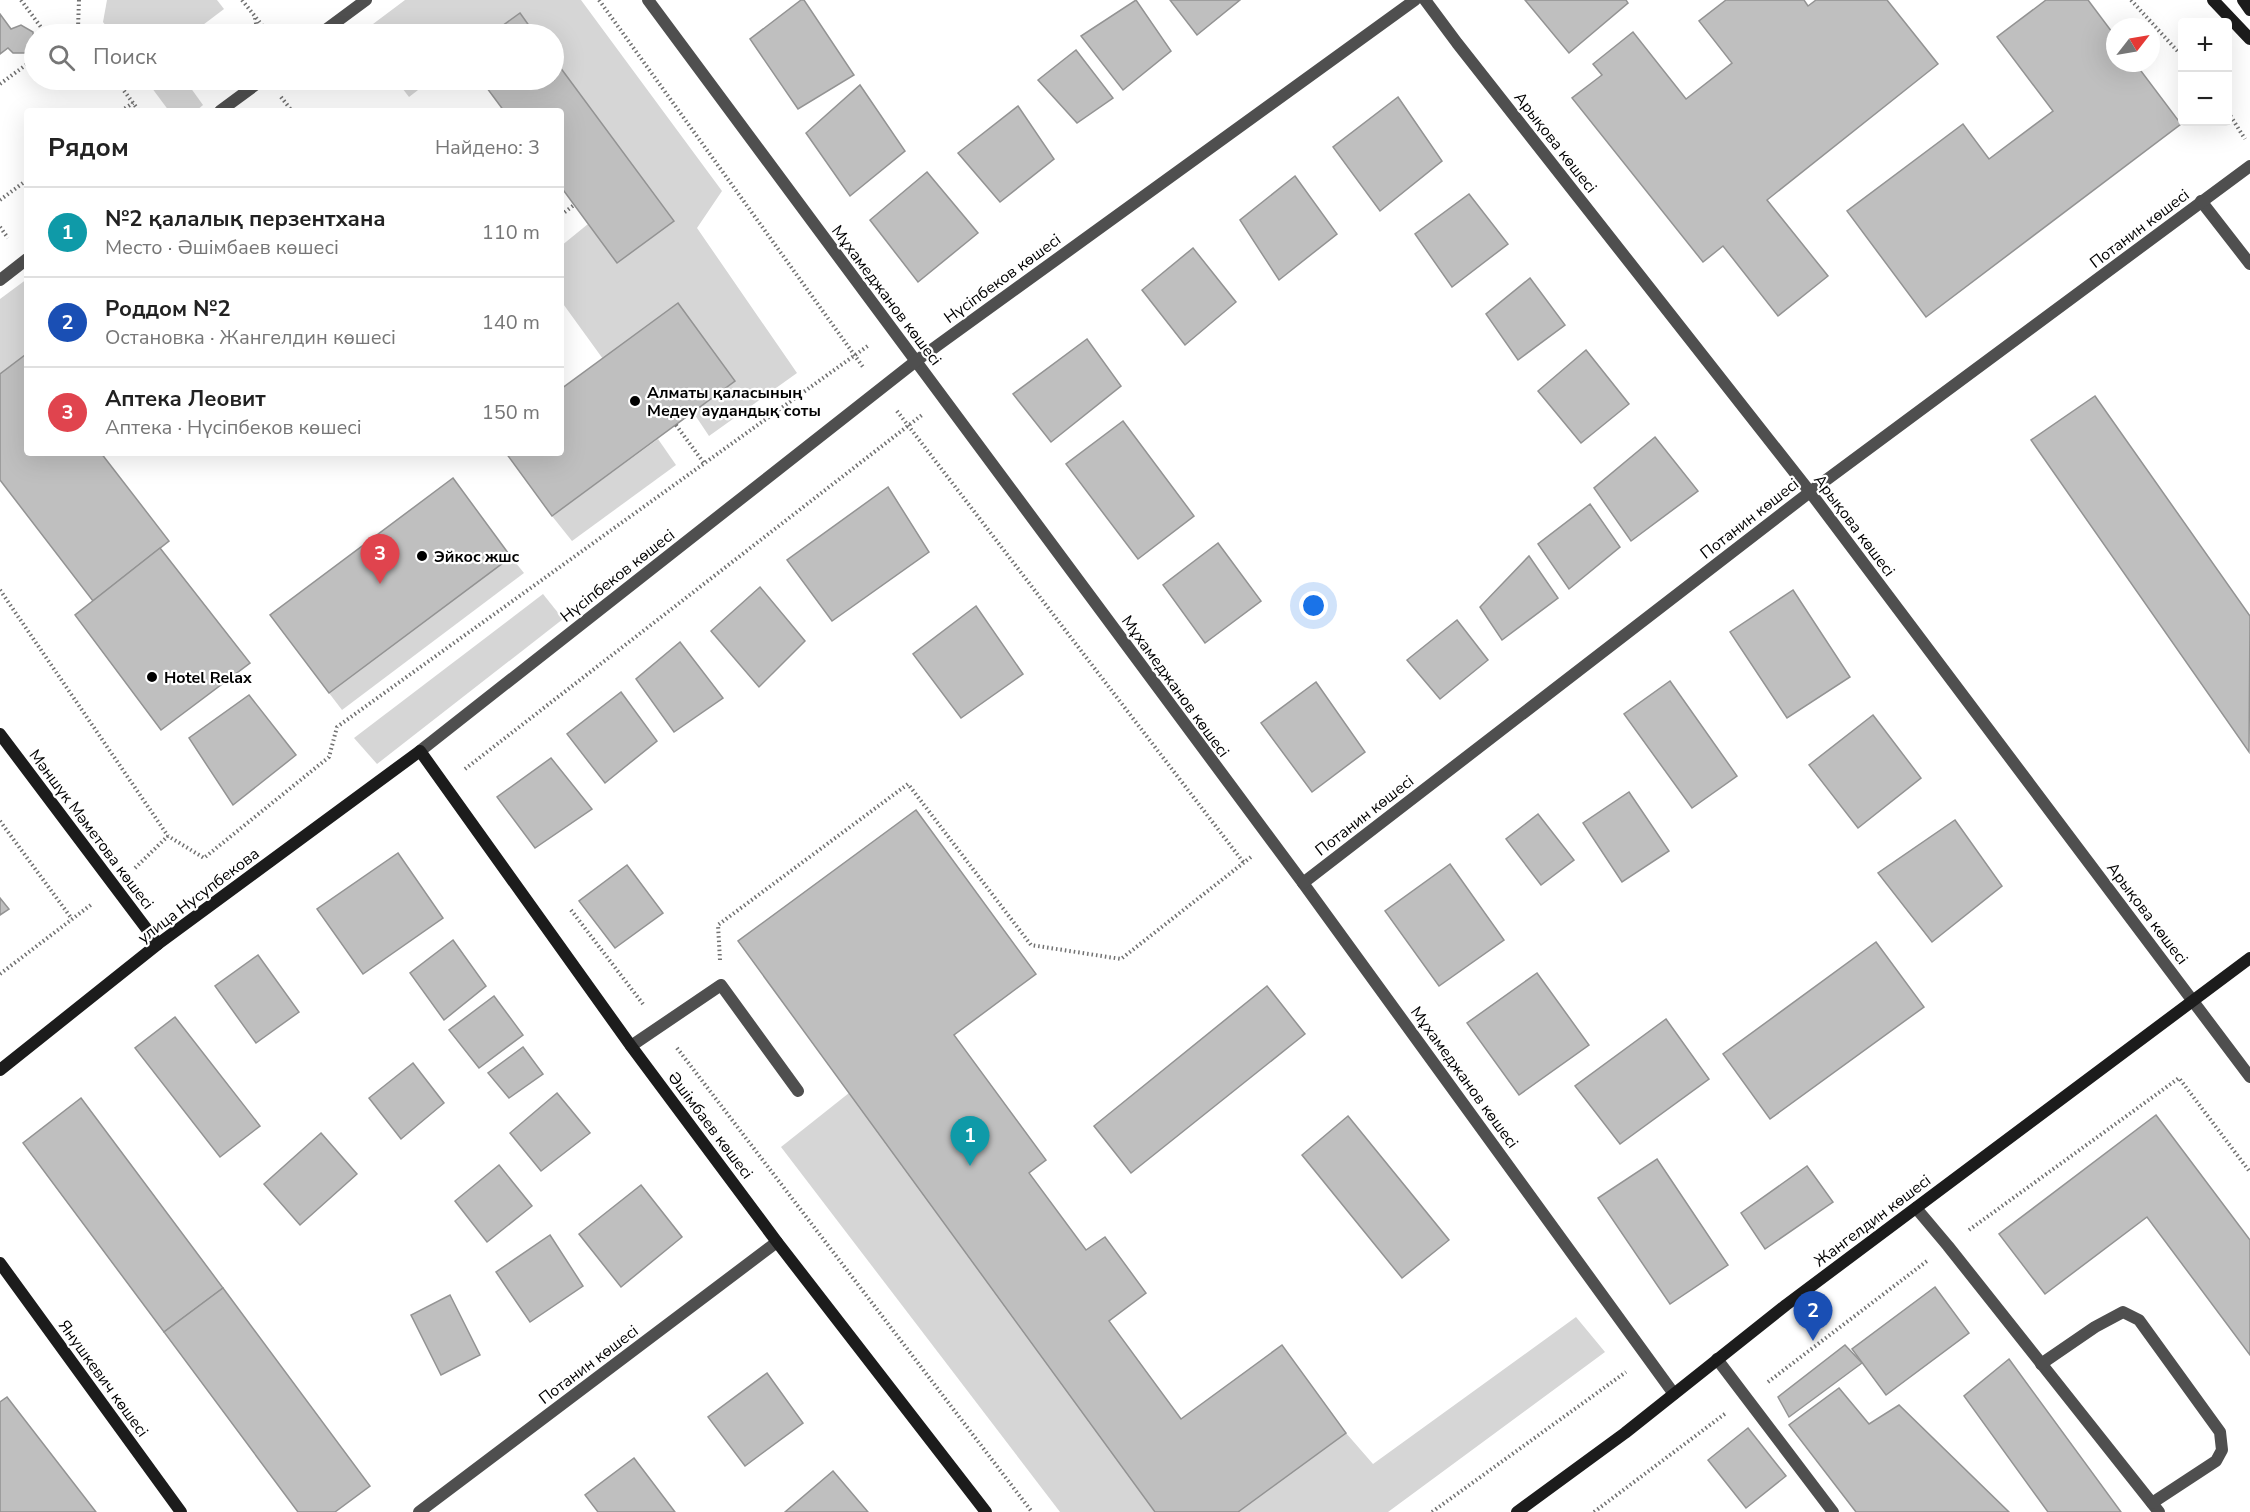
<!DOCTYPE html>
<html lang="ru">
<meta charset="utf-8">
<style>
:root{--surface:#fff;--page:#f2f2f2;--text:#222;--muted:#767676;--line:#e0e0e0;--accent:#db2777}
body{margin:0;font-family:"Nunito Sans",sans-serif;background:var(--page);color:var(--text)}
.controls{position:absolute;right:18px;top:18px;display:grid;overflow:hidden;border-radius:6px;box-shadow:0 6px 24px #0002}
.controls button{width:54px;height:54px;display:grid;place-items:center;padding:0;border:0;border-bottom:2px solid var(--line);background:var(--surface);color:var(--text);font:30px sans-serif}
.compass{position:absolute;left:2106px;top:18px;width:54px;height:54px;border-radius:50%;background:var(--surface);box-shadow:0 6px 24px #0002;rotate:59deg}
.you{position:absolute;left:1314px;top:606px;width:21px;height:21px;margin:-15px;border:4px solid #fff;border-radius:50%;background:#1a73e8;box-shadow:0 0 0 9px #1a73e833}
.badge{display:grid;place-items:center;width:39px;height:39px;border-radius:50%;background:var(--accent);color:#fff;font-size:20px;font-weight:700}
.pin{position:absolute;translate:-50% -50px;filter:drop-shadow(0 2px 3px #0008)}
.pin::after{content:'';position:absolute;top:32px;width:21px;height:18px;background:inherit;clip-path:polygon(0 0,100% 0,50% 100%)}
.list{margin:0;padding:0;list-style:none}
h2{display:flex;justify-content:space-between;align-items:center;height:78px;margin:0;padding:0 24px;font-size:26px}
h2 small{font-size:20px;font-weight:400;color:var(--muted)}
.list li{display:grid;grid-template-columns:39px 1fr auto;gap:18px;align-items:center;box-sizing:border-box;height:90px;padding:0 24px;border-top:2px solid var(--line)}
.list b{display:block;font-size:22px;white-space:nowrap}
.list p{margin:0;font-size:20px;white-space:nowrap;color:var(--muted)}
.list em{font-size:20px;font-style:normal;color:var(--muted)}
.icon{flex:none;width:33px;height:33px;fill:none;stroke:currentColor;stroke-width:2;stroke-linecap:round;stroke-linejoin:round}
.map{position:relative;flex:none;width:2250px;height:1512px;overflow:hidden}
.search{position:absolute;background:var(--surface);box-shadow:0 6px 24px #0002;left:24px;top:24px;width:540px;height:66px;display:flex;align-items:center;gap:15px;box-sizing:border-box;padding:0 21px;border-radius:33px;color:var(--muted);font-size:22px}
.panel{position:absolute;background:var(--surface);box-shadow:0 6px 24px #0002;left:24px;top:108px;width:540px;height:348px;border-radius:6px}
.map>svg:first-child{display:block}
</style>
<div class="map">
<svg width="2250" height="1512" viewBox="0 0 2250 1512">
<rect width="100%" height="100%" fill="#fff"/>
<g fill="#d6d6d6">
<polygon points="107,0 217,0 224,9 191,34 112,34 103,22"/>
<polygon points="405,0 581,0 722,191 697,228 797,373 709,436 693,412 735,381 678,303 603,359 561,301 561,246 588,224 617,263 674,221 554,59 554,34 535,34 520,13 491,34 362,34 361,33"/>
<polygon points="146,80 185,80 203,105 196,111 169,111"/>
<polygon points="396,80 431,80 409,97"/>
<polygon points="27,279 27,357 25,355 0,374 0,299"/>
<polygon points="658,439 676,465 572,541 552,516"/>
<polygon points="511,557 524,573 342,710 329,693"/>
<polygon points="543,594 563,619 377,764 354,738"/>
<polygon points="849,1093 1155,1512 1060,1512 781,1147"/>
<polygon points="1576,1317 1605,1352 1388,1512 1238,1512 1346,1433 1373,1464"/>
</g>
<g fill="#bfbfbf" stroke="#939393" stroke-width="1.5">
<polygon points="801,0 804,0 854,75 798,109 750,39"/>
<polygon points="1136,0 1171,51 1123,90 1081,36"/>
<polygon points="1170,0 1240,0 1197,35"/>
<polygon points="1525,0 1626,0 1628,3 1569,53"/>
<polygon points="1726,0 1804,0 1808,6 1816,0 1887,0 1938,64 1767,200 1828,276 1778,316 1723,246 1703,262 1572,98 1602,75 1593,64 1633,32 1686,99 1732,63 1699,21"/>
<polygon points="2046,0 2088,0 2115,36 2115,63 2135,63 2181,124 1926,317 1847,211 1963,124 1989,159 2053,111 1997,37"/>
<polygon points="520,13 535,34 491,34"/>
<polygon points="0,14 11,29 21,25 33,32 34,46 27,53 13,53 8,48 0,54"/>
<polygon points="1076,50 1113,98 1077,123 1038,80"/>
<polygon points="554,59 674,221 617,263 561,187 561,111 504,111 481,80 554,80"/>
<polygon points="860,85 905,151 850,196 806,133"/>
<polygon points="1398,97 1442,161 1380,211 1333,147"/>
<polygon points="1018,106 1054,159 1000,202 958,153"/>
<polygon points="927,172 978,233 918,282 870,220"/>
<polygon points="1295,176 1337,234 1279,280 1240,220"/>
<polygon points="1469,194 1508,244 1452,287 1415,234"/>
<polygon points="1193,248 1236,302 1185,345 1142,290"/>
<polygon points="1530,278 1565,325 1518,360 1486,314"/>
<polygon points="678,303 735,381 552,516 506,453 561,453 561,389"/>
<polygon points="1087,339 1121,386 1051,442 1013,394"/>
<polygon points="1586,350 1629,404 1581,443 1538,391"/>
<polygon points="25,355 27,357 27,453 101,453 169,541 93,601 0,480 0,374"/>
<polygon points="2095,396 2250,616 2249,752 2031,440"/>
<polygon points="1123,421 1194,516 1138,559 1066,464"/>
<polygon points="1655,437 1698,491 1631,541 1594,488"/>
<polygon points="453,478 511,557 329,693 270,615"/>
<polygon points="888,487 929,552 832,621 787,560"/>
<polygon points="1590,504 1620,547 1569,589 1538,544"/>
<polygon points="1218,543 1261,601 1205,643 1163,585"/>
<polygon points="160,548 250,663 161,730 75,615"/>
<polygon points="1529,556 1558,598 1502,640 1480,607"/>
<polygon points="760,587 805,641 759,687 711,631"/>
<polygon points="1793,590 1850,677 1787,718 1730,632"/>
<polygon points="976,606 1023,674 961,718 913,654"/>
<polygon points="1457,620 1488,660 1440,699 1407,660"/>
<polygon points="680,642 723,698 674,732 636,679"/>
<polygon points="1670,681 1737,776 1692,808 1624,714"/>
<polygon points="1316,682 1365,752 1312,792 1261,723"/>
<polygon points="621,692 657,741 605,783 567,734"/>
<polygon points="249,695 296,755 233,805 189,738"/>
<polygon points="1873,715 1921,778 1858,828 1809,765"/>
<polygon points="551,758 592,809 535,848 497,797"/>
<polygon points="1629,792 1669,851 1622,882 1583,823"/>
<polygon points="916,810 1036,974 954,1035 1046,1160 1029,1173 1086,1250 1105,1237 1146,1293 1109,1321 1181,1419 1282,1345 1346,1433 1238,1512 1155,1512 738,941"/>
<polygon points="1538,814 1574,860 1541,885 1506,839"/>
<polygon points="1955,820 2002,886 1932,942 1878,873"/>
<polygon points="398,853 443,918 363,974 317,909"/>
<polygon points="1450,864 1504,940 1439,986 1385,911"/>
<polygon points="627,865 663,913 615,948 579,901"/>
<polygon points="0,898 9,909 0,915"/>
<polygon points="453,940 486,986 444,1020 410,973"/>
<polygon points="1876,942 1924,1007 1770,1119 1723,1054"/>
<polygon points="258,955 299,1012 256,1043 215,986"/>
<polygon points="1537,973 1589,1045 1519,1095 1467,1023"/>
<polygon points="1267,986 1305,1034 1131,1173 1094,1126"/>
<polygon points="494,996 523,1035 479,1068 449,1030"/>
<polygon points="175,1017 260,1126 220,1157 135,1048"/>
<polygon points="1666,1019 1709,1079 1620,1144 1575,1086"/>
<polygon points="523,1047 543,1074 509,1098 488,1073"/>
<polygon points="413,1063 444,1103 401,1139 369,1098"/>
<polygon points="557,1093 590,1133 541,1171 510,1133"/>
<polygon points="81,1098 223,1288 164,1332 23,1143"/>
<polygon points="2156,1115 2250,1240 2250,1355 2147,1217 2045,1294 1999,1234"/>
<polygon points="1348,1116 1449,1240 1402,1278 1302,1155"/>
<polygon points="321,1133 357,1174 300,1225 264,1184"/>
<polygon points="1657,1159 1728,1265 1670,1304 1598,1198"/>
<polygon points="499,1165 532,1206 487,1242 455,1201"/>
<polygon points="1807,1166 1833,1202 1765,1249 1741,1213"/>
<polygon points="641,1185 682,1237 621,1287 579,1234"/>
<polygon points="550,1235 583,1286 530,1322 496,1272"/>
<polygon points="1935,1287 1969,1333 1886,1395 1852,1349"/>
<polygon points="223,1288 370,1486 335,1512 298,1512 164,1332"/>
<polygon points="450,1295 480,1355 441,1375 411,1315"/>
<polygon points="1845,1345 1862,1363 1789,1417 1778,1397"/>
<polygon points="2009,1359 2121,1512 2048,1512 1964,1396"/>
<polygon points="767,1373 803,1423 745,1466 708,1417"/>
<polygon points="1839,1388 1869,1424 1899,1405 2009,1512 1856,1512 1789,1425"/>
<polygon points="7,1397 96,1512 0,1512 0,1402"/>
<polygon points="1748,1428 1786,1476 1746,1508 1708,1460"/>
<polygon points="634,1458 675,1512 598,1512 585,1495"/>
<polygon points="833,1471 868,1512 785,1512"/>
</g>
<g fill="none" stroke-linecap="round" stroke-linejoin="round">
<g stroke="#717171" stroke-width="4" stroke-dasharray="1.5 3" stroke-linecap="butt">
<polyline points="21,0 46,34"/>
<polyline points="79,0 78,28 83,34"/>
<polyline points="242,0 269,34"/>
<polyline points="599,0 863,367"/>
<polyline points="2131,0 2182,56"/>
<polyline points="255,18 258,34"/>
<polyline points="116,80 139,111"/>
<polyline points="0,84 34,59"/>
<polyline points="281,97 292,111"/>
<polyline points="121,111 133,103"/>
<polyline points="2228,112 2245,139"/>
<polyline points="0,200 27,180"/>
<polyline points="561,215 574,205"/>
<polyline points="0,227 8,238"/>
<polyline points="897,411 1244,863"/>
<polyline points="676,425 704,463"/>
<polyline points="0,590 168,836 204,858 329,757 337,727 869,345"/>
<polyline points="465,769 922,415"/>
<polyline points="0,821 72,919"/>
<polyline points="135,868 168,836"/>
<polyline points="571,910 643,1004"/>
<polyline points="720,960 718,925 908,784 1031,945 1121,959 1251,857"/>
<polyline points="0,974 92,904"/>
<polyline points="677,1048 1032,1512"/>
<polyline points="1969,1230 2179,1078 2250,1172"/>
<polyline points="1768,1382 1927,1261"/>
<polyline points="1432,1512 1626,1372"/>
<polyline points="1594,1512 1726,1413"/>
</g>
<g stroke="#4f4f4f" stroke-width="12">
<polyline points="2201,201 2250,264"/>
<polyline points="631,1046 721,985 798,1091"/>
<polyline points="1916,1208 1948,1246 2159,1512"/>
<polyline points="1717,1359 1833,1512"/>
<polyline points="2041,1364 2095,1327 2123,1312 2139,1320 2220,1432 2222,1450 2216,1461 2152,1503"/>
</g>
<g stroke="#4f4f4f" stroke-width="12">
<polyline points="648,0 1303,883 1674,1394"/>
<polyline points="1425,0 1457,43 1810,492 2250,1077"/>
<polyline points="320,34 366,0"/>
<polyline points="220,111 262,80"/>
<polyline points="0,280 27,259"/>
<polyline points="420,751 916,361 1415,0"/>
<polyline points="1303,883 1810,492 2250,166"/>
<polyline points="419,1512 777,1242"/>
</g>
<g stroke="#1c1c1c" stroke-width="12">
<polyline points="2213,0 2250,39"/>
<polyline points="2243,0 2250,10"/>
<polyline points="0,734 158,944"/>
<polyline points="0,1070 158,944 420,751 631,1046 777,1242 986,1512"/>
<polyline points="0,1263 181,1512"/>
<polyline points="1517,1512 1625,1433 1786,1305 2250,958"/>
</g>
</g>
<g fill="#000" stroke="#fff" stroke-width="2">
<circle cx="635" cy="401" r="6"/>
<circle cx="422" cy="556" r="6"/>
<circle cx="152" cy="677" r="6"/>
</g>
<g text-anchor="middle" stroke-width="4.5" stroke-linejoin="round" paint-order="stroke">
<g font-size="16" fill="#000" stroke="#fff">
<text transform="translate(1556 142) rotate(52)" y="6">Арықова көшесі</text>
<text transform="translate(2139 228) rotate(-37)" y="6">Потанин көшесі</text>
<text transform="translate(1002 278) rotate(-36)" y="6">Нүсіпбеков көшесі</text>
<text transform="translate(887 295) rotate(53)" y="6">Мұхамеджанов көшесі</text>
<text transform="translate(1749 518) rotate(-38)" y="6">Потанин көшесі</text>
<text transform="translate(1855 525) rotate(53)" y="6">Арықова көшесі</text>
<text transform="translate(617 575) rotate(-38)" y="6">Нүсіпбеков көшесі</text>
<text transform="translate(1176 686) rotate(54)" y="6">Мұхамеджанов көшесі</text>
<text transform="translate(1364 815) rotate(-38)" y="6">Потанин көшесі</text>
<text transform="translate(92 829) rotate(53)" y="6">Мәншүк Мәметова көшесі</text>
<text transform="translate(198 895) rotate(-37)" y="6">улица Нусупбекова</text>
<text transform="translate(2148 913) rotate(53)" y="6">Арықова көшесі</text>
<text transform="translate(1465 1077) rotate(54)" y="6">Мұхамеджанов көшесі</text>
<text transform="translate(711 1125) rotate(53)" y="6">Әшімбаев көшесі</text>
<text transform="translate(1872 1220) rotate(-37)" y="6">Жангелдин көшесі</text>
<text transform="translate(588 1364) rotate(-37)" y="6">Потанин көшесі</text>
<text transform="translate(104 1378) rotate(54)" y="6">Янушкевич көшесі</text>
</g>
<g font-size="16" font-weight="bold" fill="#000" stroke="#fff" text-anchor="start">
<text x="647" y="398">Алматы қаласының<tspan x="647" dy="18">Медеу аудандық соты</tspan></text>
<text x="434" y="562">Эйкос жшс</text>
<text x="164" y="683">Hotel Relax</text>
</g>
</g>
</svg>
<div class="controls">
<button>+</button>
<button>−</button>
</div>
<svg class="compass" viewBox="-18 -18 36 36"><path d="M0-13l5 13h-10z" fill="#e53935"/><path d="M0 13l5-13h-10z" fill="#767676"/></svg>
<div class="you"></div>
<div class="pin badge" style="left:970px;top:1166px;background:#0f9aa8">1</div>
<div class="pin badge" style="left:1813px;top:1341px;background:#1a4fb4">2</div>
<div class="pin badge" style="left:380px;top:584px;background:#e0444e">3</div>
<div class="search"><svg class="icon" aria-label="search" viewBox="0 0 24 24"><circle cx="10" cy="10" r="6"/><path d="M15 15l6 6"/></svg>Поиск</div>
<section class="panel">
<h2>Рядом<small>Найдено: 3</small></h2>
<ul class="list">
<li><span class="badge" style="background:#0f9aa8">1</span><div><b>№2 қалалық перзентхана</b><p>Место · Әшімбаев көшесі</p></div><em>110 m</em></li>
<li><span class="badge" style="background:#1a4fb4">2</span><div><b>Роддом №2</b><p>Остановка · Жангелдин көшесі</p></div><em>140 m</em></li>
<li><span class="badge" style="background:#e0444e">3</span><div><b>Аптека Леовит</b><p>Аптека · Нүсіпбеков көшесі</p></div><em>150 m</em></li>
</ul>
</section>
</div>
